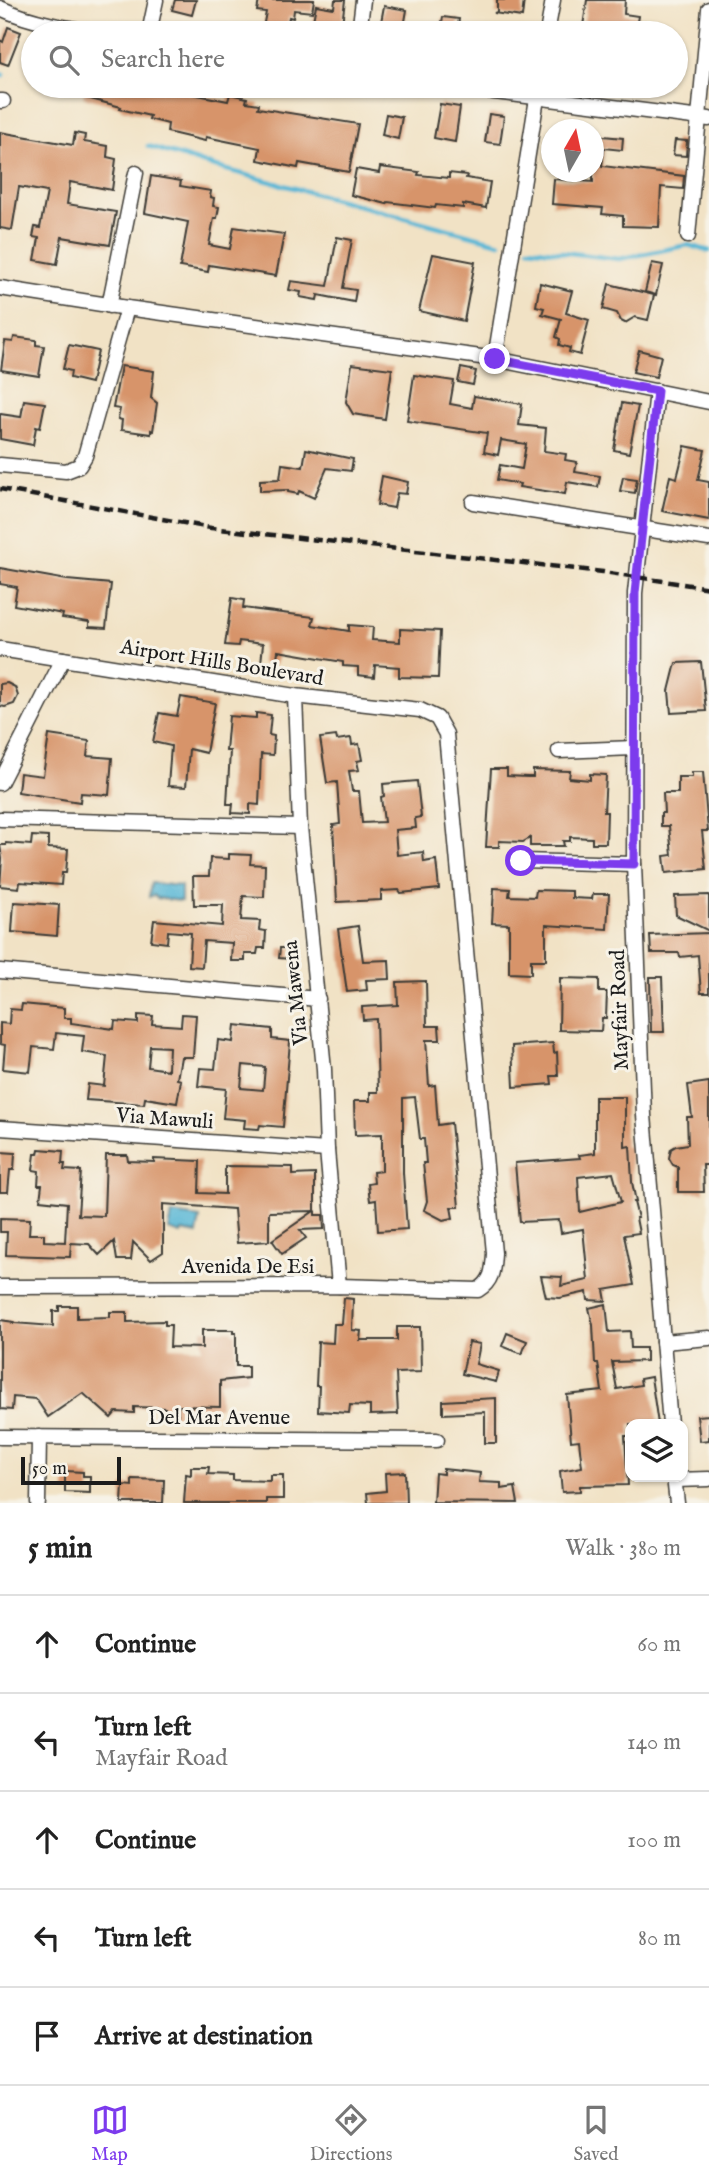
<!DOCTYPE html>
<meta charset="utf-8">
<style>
:root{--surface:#fff;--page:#f2f2f2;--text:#222;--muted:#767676;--line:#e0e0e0;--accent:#7c3aed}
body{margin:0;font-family:"IM FELL English",serif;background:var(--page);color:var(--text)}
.controls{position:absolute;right:21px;bottom:21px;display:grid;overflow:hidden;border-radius:14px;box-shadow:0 2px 5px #0004}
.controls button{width:63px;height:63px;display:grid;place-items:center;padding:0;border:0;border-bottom:2px solid var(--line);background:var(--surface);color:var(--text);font:35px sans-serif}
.compass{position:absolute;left:541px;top:119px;width:63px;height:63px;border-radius:50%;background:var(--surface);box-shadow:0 2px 5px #0004;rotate:9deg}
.scale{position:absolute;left:21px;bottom:18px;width:100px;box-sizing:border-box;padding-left:7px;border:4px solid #1c1c1c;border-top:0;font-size:19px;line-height:24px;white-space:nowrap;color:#1c1c1c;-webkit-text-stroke:5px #f7f3e8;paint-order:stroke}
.stop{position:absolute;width:21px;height:21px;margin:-16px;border:5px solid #7c3aed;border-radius:50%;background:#fff}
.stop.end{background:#7c3aed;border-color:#fff;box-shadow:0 2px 7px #0008}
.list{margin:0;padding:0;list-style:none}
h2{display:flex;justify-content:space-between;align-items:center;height:91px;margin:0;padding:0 28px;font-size:30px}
h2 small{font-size:23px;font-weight:400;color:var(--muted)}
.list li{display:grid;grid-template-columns:46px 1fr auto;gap:21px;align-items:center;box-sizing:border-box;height:98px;padding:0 28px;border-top:2px solid var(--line)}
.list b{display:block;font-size:26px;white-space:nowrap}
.list p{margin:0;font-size:23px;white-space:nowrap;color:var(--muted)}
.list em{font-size:23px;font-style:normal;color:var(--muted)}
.icon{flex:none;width:38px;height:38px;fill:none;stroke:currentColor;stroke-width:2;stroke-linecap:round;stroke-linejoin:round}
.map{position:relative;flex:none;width:709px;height:1503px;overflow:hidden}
.search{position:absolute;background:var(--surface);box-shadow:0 2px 5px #0004;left:21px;right:21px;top:21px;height:77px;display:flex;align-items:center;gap:18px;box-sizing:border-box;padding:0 24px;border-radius:38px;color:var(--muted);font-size:26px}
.sheet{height:581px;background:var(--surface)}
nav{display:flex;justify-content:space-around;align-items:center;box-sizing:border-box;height:98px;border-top:2px solid var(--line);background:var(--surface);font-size:19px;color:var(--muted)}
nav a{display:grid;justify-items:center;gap:4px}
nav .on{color:var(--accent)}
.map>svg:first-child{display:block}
</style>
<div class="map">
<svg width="709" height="1503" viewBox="0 0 709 1503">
<rect width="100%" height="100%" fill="#f7f3e8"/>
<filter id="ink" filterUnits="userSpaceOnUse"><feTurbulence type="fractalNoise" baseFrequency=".0143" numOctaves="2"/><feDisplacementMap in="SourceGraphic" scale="14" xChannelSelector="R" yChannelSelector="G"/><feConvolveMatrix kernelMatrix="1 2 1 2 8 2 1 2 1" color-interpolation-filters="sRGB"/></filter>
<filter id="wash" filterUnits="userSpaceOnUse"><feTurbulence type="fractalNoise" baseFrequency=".00686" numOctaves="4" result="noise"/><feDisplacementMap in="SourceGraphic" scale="28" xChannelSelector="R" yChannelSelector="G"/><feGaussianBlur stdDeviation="1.57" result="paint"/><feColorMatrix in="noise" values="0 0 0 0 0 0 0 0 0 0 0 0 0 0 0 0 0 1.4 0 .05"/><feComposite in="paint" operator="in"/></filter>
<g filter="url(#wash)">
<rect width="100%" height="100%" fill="#f1e2c5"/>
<g fill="#58b7d6" stroke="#3a6a79" stroke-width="2">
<polygon points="151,883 181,886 181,901 157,898 154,895 149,897"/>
<polygon points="172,1214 200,1218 197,1234 182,1231 181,1234 169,1230"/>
</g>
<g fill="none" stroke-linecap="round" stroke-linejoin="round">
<g stroke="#58b7d6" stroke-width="4.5">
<polyline points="0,74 3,75"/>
<polyline points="148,146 216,167 500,243"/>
<polyline points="529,248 619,259 688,245 709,251"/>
</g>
</g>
<g id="blocks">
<g fill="#d7946a" fill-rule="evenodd">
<polygon points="175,0 196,0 192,15 172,10"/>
<polygon points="259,0 314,0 312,12 294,10 293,18 289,17 286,33 262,33 266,12 257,11"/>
<polygon points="335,0 345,0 341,32 312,26 316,5 334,8"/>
<polygon points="497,0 524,0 522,17 494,13 497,12"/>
<polygon points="587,0 625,0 624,14 638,16 637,22 647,24 646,33 622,33 623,31 583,26"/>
<polygon points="384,6 407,10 403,33 379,33"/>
<polygon points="443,17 459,19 457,30 441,27"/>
<polygon points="8,27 21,32 8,65 0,62 0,40 3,42"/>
<polygon points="86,86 168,86 167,89 228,101 230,94 247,98 246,102 259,104 258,108 358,124 349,172 299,163 298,168 258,160 260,148 206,137 205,141 167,132 168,124 149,119 150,116 120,109 121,107 83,97"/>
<polygon points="440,104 460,107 455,142 434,138"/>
<polygon points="386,114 402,117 398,139 382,135"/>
<polygon points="489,114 504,116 500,144 485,142"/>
<polygon points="0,132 73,145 75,133 85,135 84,142 108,146 107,157 116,159 112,190 70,182 67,204 116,212 110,245 62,237 57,264 35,260 39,238 33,237 35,227 40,228 47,192 19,187 12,230 0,228"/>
<polygon points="593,135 623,138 622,150 604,148 602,166 684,176 683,189 661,187 659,227 623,226 623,216 602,214 603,208 552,204 554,179 593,182"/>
<polygon points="675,140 687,141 686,156 673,155"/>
<polygon points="380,167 419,172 418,175 449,178 449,173 467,175 466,178 490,182 486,208 463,204 463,208 436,205 435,208 388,202 387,204 351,195 356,169 379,173"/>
<polygon points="151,176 181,181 180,186 211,191 210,197 214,198 213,206 219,207 217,218 214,218 209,245 230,249 234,227 284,234 276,276 209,265 208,272 180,267 188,222 145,213"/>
<polygon points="337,237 352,240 343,288 356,290 354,302 318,295 317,300 300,297 301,292 289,290 291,281 328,286"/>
<polygon points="433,254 475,262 464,321 419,311"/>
<polygon points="652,263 663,265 656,295 645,292"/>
<polygon points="540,283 572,291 566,313 589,320 580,355 569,352 570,348 559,345 560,339 556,337 561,319 542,314 544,308 536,306"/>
<polygon points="609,284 654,295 648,320 635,317 625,323 621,321 617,313 603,309"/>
<polygon points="14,337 36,340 36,345 44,346 39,376 1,370 5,341 13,342"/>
<polygon points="69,345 98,351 91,383 70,378 71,371 63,369"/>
<polygon points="639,350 661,356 656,377 633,372"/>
<polygon points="352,364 392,369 385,419 353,414 346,402"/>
<polygon points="121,366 154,371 151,398 157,403 153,431 151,430 151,434 121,430 122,420 118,419 120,409 113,408"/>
<polygon points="461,368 476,371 473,385 458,382"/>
<polygon points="414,375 454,381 450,404 472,408 474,396 522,404 519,425 546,428 544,451 566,454 565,460 577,462 575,472 600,476 598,487 567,482 565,494 519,487 520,484 497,480 500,465 522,469 526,444 501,440 498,455 484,452 487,433 407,421"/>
<polygon points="24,400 45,403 40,428 36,427 33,445 0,439 0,414 21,417"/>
<polygon points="622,403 638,406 629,453 614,450"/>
<polygon points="685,446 705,450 698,480 709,482 709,520 662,511 670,476 677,478"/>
<polygon points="306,449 353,459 351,471 327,468 314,498 299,491 298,494 288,492 288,490 260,491 260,480 280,479 282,464 303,467"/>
<polygon points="382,476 408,482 406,494 397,493 394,508 377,505"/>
<polygon points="623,477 637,479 635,493 620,491"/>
<polygon points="0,568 67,580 111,584 106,628 89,627 89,622 62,618 63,614 14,605 17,587 0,584"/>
<polygon points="232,598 244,600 243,608 314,617 312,625 349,631 349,625 373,627 372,640 400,642 400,629 440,631 438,678 399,677 399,667 375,665 374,677 358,675 358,667 343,666 343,662 278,651 276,665 261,663 263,644 239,641 238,646 225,645"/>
<polygon points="701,662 706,711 671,713 669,691 676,663"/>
<polygon points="7,683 15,687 18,696 14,704 5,707 0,706 0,684"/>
<polygon points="181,697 215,703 206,753 189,749 186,787 168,786 171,746 153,742 159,713 177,716"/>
<polygon points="256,713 271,715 269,735 274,736 273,755 261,754 259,805 250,804 250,814 232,813 233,804 227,804 230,751 226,751 229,716 256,718"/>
<polygon points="49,735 89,741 87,756 112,758 109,795 81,793 80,802 18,792 20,773 43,776"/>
<polygon points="336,736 337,740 351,738 352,745 359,744 362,760 357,761 359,770 349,771 352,791 359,791 362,823 384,822 381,797 384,796 383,784 417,781 421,817 415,818 416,828 395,830 397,855 423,852 424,862 436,860 439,889 401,893 399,890 381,891 381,900 337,902 333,825 340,824 337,782 327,783 320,738"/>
<polygon points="491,769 507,769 507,776 528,777 533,777 533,770 570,771 569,778 590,780 590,774 606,775 604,812 607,812 606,843 592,843 592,838 570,837 570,841 563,841 564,846 530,846 530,838 523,842 499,841 499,847 486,847"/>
<polygon points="692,772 703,772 708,831 702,831 706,869 666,873 664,856 672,855 669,826 661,826 661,813 664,813 663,793 678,793 678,777 692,777"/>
<polygon points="32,836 48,837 48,848 68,849 66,873 62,873 61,885 20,882 19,888 0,886 2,859 0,845 6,845 6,843 31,845"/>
<polygon points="229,854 251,855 250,864 265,865 264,897 243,896 241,920 260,921 259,930 266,931 265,948 258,948 257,954 245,954 245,961 231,961 232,943 204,941 202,967 189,966 191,933 168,931 167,943 151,941 154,920 222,926 223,905 194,905 193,876 209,876 210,858 229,859"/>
<polygon points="494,888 510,889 509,896 535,897 536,890 572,891 572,898 592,899 593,894 609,894 607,929 546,925 546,960 531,960 531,974 509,973 509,924 492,923"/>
<polygon points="709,895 709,931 676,915 675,896"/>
<polygon points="14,902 59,905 57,936 12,932"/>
<polygon points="358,926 363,961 389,960 390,979 366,980 367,990 347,992 338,929"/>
<polygon points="709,933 709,993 701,993 698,955 680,957 679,953 651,953 650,935"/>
<polygon points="280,948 291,948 290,959 279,958"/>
<polygon points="650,977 662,977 664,1032 651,1032"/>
<polygon points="560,978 599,979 599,992 607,992 606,1018 602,1018 601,1031 559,1030"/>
<polygon points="426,981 427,1026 439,1026 440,1040 426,1040 429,1086 435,1085 438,1125 451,1123 459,1207 451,1207 453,1218 443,1220 424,1210 427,1201 423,1163 426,1163 424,1139 420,1139 415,1097 403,1098 403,1173 407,1229 378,1231 376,1200 370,1201 368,1184 374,1183 373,1172 382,1171 382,1134 355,1135 354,1101 370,1101 370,1092 378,1092 376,1019 363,1020 362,1007 398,1005 397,982"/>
<path d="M22,1004l42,4v10h7v5l43,6 1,-8 23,2v-8l15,1 -1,8 29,2 1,-12 14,1 -3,42h-12l-4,22 4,1 -4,23 -32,-5 -1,6 -58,-4 2,-16 16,2 3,-30 -25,-4 2,-16 -28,-3 -2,16 -21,-2 -3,25 -27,-3 2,-24 -5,-1v-21l9,1 1,-15 11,1zM150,1046l19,1 -1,23 -20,-3z"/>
<path d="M235,1025l37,4v10l18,2 -7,86 -23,-2 -1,4 -15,-1 1,-8 -22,-2 3,-29 -28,-3 2,-18 15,1 3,-29 15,2zM243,1065l22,2 -2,23 -22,-2z"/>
<polygon points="553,1043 554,1053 557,1052 558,1076 551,1076 552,1084 514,1087 512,1046"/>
<polygon points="709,1082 709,1165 703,1165 704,1192 678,1192 678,1167 673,1165 669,1158 671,1149 676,1146 688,1144 687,1117 692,1117 688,1085"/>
<path d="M595,1097h30v50l5,-1 2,36 4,20h-2l4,16h-2l3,15 -15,2 10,50 -30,5 2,11 -18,-1 -1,-8 -27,6 -14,-1 -5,-21 21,1 -1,9 27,-6 -5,-51 -22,4 -2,-13 -39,2 -5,-59 65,-5 -1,-3 16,-2zM613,1173l8,29 -41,10 -2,-35z"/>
<polygon points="39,1149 63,1151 62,1164 65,1164 64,1170 81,1171 78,1215 104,1216 106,1155 127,1155 128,1161 154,1162 154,1159 200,1161 199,1193 225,1194 225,1166 293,1167 293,1175 315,1174 315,1215 323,1215 324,1229 300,1230 306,1238 282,1254 272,1240 314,1211 269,1212 269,1241 237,1243 234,1209 163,1204 163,1252 151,1260 133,1242 131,1260 117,1260 114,1241 99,1255 89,1244 71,1243 70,1257 6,1255 7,1232 0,1232 0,1218 30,1219 29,1234 44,1234 44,1241 65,1242 67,1203 40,1200 42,1185 38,1185 39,1171 33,1170 35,1154 38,1154"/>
<polygon points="0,1152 15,1153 14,1170 10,1170 8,1192 0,1192"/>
<polygon points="344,1298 353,1299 352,1330 361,1331 360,1340 397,1340 397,1327 420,1327 421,1372 396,1373 398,1414 370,1415 370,1406 350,1405 349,1413 318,1411 319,1386 316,1386 318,1342 333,1343 334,1324 342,1324"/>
<polygon points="606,1304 609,1332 630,1331 631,1348 646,1348 646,1361 612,1362 617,1389 641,1385 640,1379 651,1377 658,1424 630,1424 630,1436 625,1436 628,1485 580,1486 580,1491 562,1492 560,1471 582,1467 579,1440 571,1441 567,1395 602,1391 598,1363 595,1363 593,1325 589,1308"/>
<polygon points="59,1306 77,1306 77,1318 110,1317 110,1312 127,1312 127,1322 165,1321 165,1325 171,1325 170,1347 202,1348 202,1330 233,1330 233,1333 236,1333 236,1366 248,1366 248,1378 220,1381 220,1407 178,1406 178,1416 165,1416 165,1408 134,1407 134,1413 116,1412 111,1418 83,1393 48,1417 36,1399 13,1397 12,1410 0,1409 0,1320 14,1322 13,1323 53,1326 53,1311 59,1311"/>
<polygon points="507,1333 527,1341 522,1354 502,1346"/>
<polygon points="469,1342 480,1344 476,1364 499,1371 496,1382 462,1374"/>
<polygon points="496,1398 496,1443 485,1443 485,1412 443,1414 443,1401"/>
<polygon points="709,1415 709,1440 700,1441 697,1416"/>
<polygon points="191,1467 209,1467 208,1474 233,1475 233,1480 270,1481 270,1475 283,1475 283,1499 266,1499 266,1503 184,1503 186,1474 191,1475"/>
<polygon points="443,1469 480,1473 479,1482 501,1483 501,1489 515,1487 518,1503 433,1502 435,1473 443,1474"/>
<polygon points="65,1471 83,1472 83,1476 90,1476 90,1493 65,1492"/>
<polygon points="405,1472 406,1503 368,1503 367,1493 386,1491 385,1473"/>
<polygon points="132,1479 164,1480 163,1503 122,1503 123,1485 132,1486"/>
</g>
</g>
</g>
<g filter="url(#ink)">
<use href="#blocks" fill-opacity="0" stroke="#3c3a35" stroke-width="2"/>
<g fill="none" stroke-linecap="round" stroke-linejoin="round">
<g stroke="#3c3a35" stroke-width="17">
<g id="street">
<path d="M0,8c33,15 67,20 102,25"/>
<polyline points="149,33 156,0"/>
<polyline points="359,33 363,0"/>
<polyline points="547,33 553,0"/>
<polyline points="446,86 709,119"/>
<polyline points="0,101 3,101"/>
<polyline points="688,236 709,9"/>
<polyline points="0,288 127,308 495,359 709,402"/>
<polyline points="109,306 136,173"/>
<polyline points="495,359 539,86"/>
<polyline points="657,391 635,593 634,864 644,1115 670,1424"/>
<polyline points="0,465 66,471 79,466 85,456 127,308"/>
<polyline points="473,502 709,539"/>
<path d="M0,649l295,47 125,14 17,8 9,16 48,519c-1,16 -1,28 -16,37l-139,-4 -339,1"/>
<polyline points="295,696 300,827 324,1069 327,1150 339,1286"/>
<polyline points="559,751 634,748"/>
<polyline points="0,783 63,659"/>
<polyline points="0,819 300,827"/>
<polyline points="521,861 634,864"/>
<polyline points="0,971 318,999"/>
<polyline points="0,1128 327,1150"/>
<polyline points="663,1342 709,1338"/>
<polyline points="0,1437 437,1440"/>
<polyline points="674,1477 677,1503"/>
<polyline points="675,1480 709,1479"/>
<polyline points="38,1503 39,1437"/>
</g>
</g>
<use href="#street" stroke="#fff" stroke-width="14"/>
<polyline stroke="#1c1c1c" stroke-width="4.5" stroke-dasharray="10 5" stroke-linecap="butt" points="0,489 211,528 603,572 709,588"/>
</g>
</g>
<g fill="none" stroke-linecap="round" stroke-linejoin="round" filter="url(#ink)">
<polyline stroke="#7c3aed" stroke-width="9" points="495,359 657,391 635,593 634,864 521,861"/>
</g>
<g text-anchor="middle" stroke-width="6" stroke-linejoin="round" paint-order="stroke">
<g font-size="21" fill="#1c1c1c" stroke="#f7f3e8">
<text transform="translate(222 662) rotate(9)" y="7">Airport Hills Boulevard</text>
<text transform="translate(295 993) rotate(-96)" y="7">Via Mawena</text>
<text transform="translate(619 1010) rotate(-92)" y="7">Mayfair Road</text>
<text transform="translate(165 1118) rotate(4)" y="7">Via Mawuli</text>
<text x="248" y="1273">Avenida De Esi</text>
<text x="219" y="1424">Del Mar Avenue</text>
</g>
</g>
</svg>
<div class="controls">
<button><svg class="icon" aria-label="layers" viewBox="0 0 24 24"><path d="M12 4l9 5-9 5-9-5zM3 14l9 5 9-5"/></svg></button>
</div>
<svg class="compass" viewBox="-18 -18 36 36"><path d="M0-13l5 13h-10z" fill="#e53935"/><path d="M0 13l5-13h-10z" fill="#767676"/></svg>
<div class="scale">50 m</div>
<div class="stop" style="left:521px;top:861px"></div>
<div class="stop end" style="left:495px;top:359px"></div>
<div class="search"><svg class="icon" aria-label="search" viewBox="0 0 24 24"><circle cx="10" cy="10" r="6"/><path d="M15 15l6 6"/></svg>Search here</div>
</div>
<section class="sheet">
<h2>5 min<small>Walk · 380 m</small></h2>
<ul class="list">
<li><svg class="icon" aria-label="ahead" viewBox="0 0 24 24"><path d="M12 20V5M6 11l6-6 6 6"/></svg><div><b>Continue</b></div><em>60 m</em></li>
<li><svg class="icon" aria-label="left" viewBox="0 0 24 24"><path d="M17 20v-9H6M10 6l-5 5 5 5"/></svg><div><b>Turn left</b><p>Mayfair Road</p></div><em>140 m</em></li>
<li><svg class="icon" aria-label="ahead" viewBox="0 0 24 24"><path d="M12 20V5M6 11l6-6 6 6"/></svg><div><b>Continue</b></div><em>100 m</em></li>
<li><svg class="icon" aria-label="left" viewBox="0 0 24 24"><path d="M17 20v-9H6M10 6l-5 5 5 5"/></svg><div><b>Turn left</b></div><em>80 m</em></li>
<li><svg class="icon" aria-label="arrive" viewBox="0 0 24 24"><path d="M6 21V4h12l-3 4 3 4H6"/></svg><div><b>Arrive at destination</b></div></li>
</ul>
</section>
<nav>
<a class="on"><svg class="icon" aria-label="map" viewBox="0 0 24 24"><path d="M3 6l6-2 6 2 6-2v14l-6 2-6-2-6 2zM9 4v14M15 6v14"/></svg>Map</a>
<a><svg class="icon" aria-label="directions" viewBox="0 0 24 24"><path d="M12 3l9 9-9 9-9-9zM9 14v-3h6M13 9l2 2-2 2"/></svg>Directions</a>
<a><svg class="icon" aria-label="saved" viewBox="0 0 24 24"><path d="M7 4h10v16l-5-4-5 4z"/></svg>Saved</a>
</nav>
